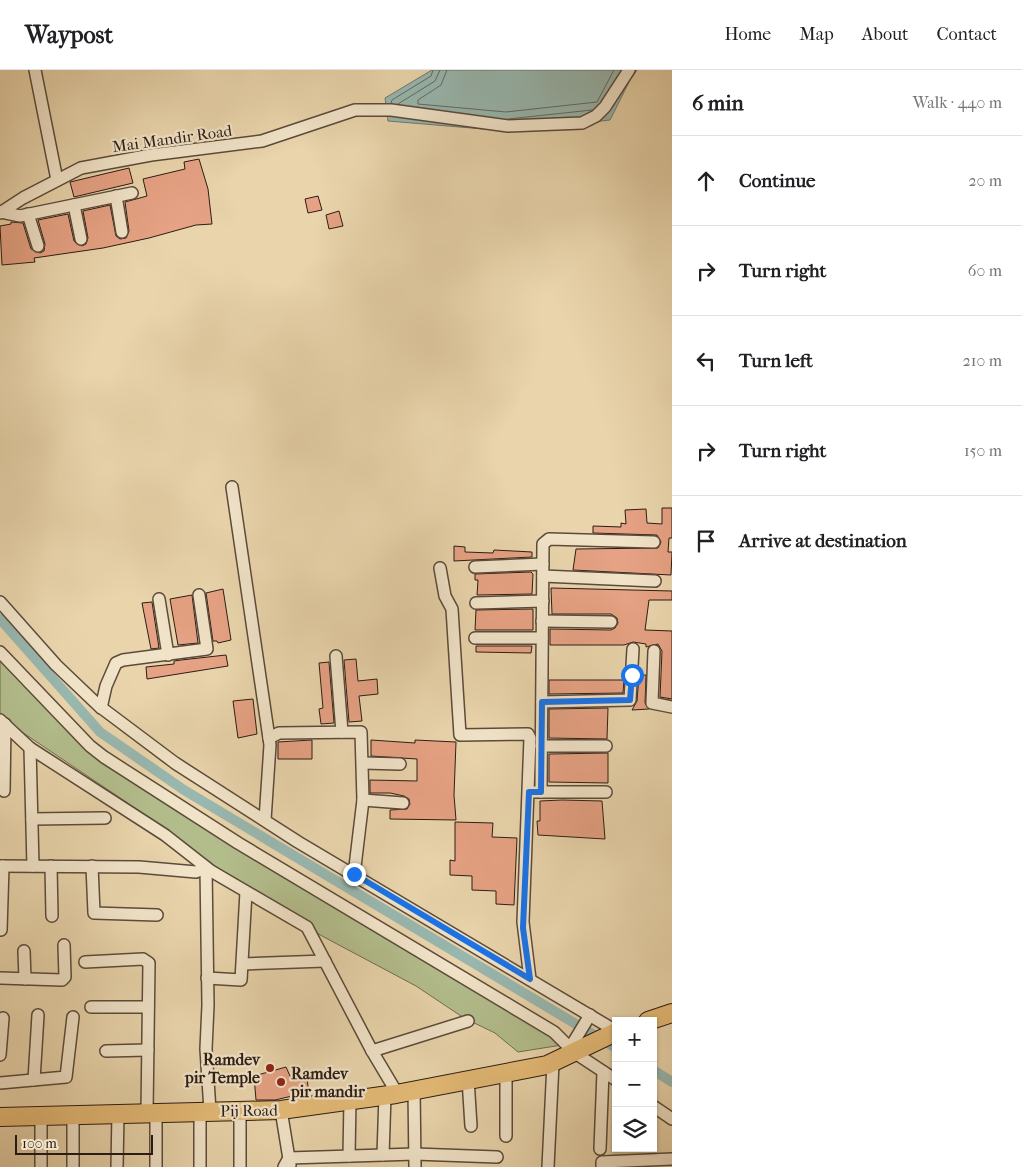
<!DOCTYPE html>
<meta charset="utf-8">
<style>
:root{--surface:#fff;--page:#f2f2f2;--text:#202124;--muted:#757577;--line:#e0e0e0}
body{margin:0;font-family:"IM FELL French Canon",serif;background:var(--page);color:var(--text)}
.controls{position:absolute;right:15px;bottom:15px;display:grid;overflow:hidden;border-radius:0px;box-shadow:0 1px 4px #0004}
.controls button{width:45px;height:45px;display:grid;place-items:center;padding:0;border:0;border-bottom:1px solid var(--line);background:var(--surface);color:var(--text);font:25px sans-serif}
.scale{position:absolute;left:15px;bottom:12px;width:138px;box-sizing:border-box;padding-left:5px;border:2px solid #2c1d14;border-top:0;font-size:14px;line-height:18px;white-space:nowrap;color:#2c1d14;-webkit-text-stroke:4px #f1e3c8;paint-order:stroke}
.stop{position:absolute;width:15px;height:15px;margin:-11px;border:4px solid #1a73e8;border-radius:50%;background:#fff}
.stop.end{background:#1a73e8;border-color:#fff;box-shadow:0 1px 5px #0008}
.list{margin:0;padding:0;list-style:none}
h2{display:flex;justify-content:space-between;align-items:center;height:65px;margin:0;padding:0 20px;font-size:21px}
h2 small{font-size:16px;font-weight:400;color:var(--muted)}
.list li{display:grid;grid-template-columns:32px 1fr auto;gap:15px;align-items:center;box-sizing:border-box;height:90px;padding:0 20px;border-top:1px solid var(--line)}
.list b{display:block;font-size:19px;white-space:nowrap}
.list em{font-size:16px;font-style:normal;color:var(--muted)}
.icon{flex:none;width:28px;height:28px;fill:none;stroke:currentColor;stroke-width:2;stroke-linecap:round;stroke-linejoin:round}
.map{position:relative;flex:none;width:672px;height:1097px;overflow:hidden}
header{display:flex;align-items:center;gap:30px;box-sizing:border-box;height:70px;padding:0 25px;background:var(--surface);border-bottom:1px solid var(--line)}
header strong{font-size:24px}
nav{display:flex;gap:28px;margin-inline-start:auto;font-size:18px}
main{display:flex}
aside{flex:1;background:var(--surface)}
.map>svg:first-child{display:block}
</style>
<header>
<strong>Waypost</strong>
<nav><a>Home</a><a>Map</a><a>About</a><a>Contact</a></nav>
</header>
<main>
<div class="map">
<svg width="672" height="1097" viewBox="0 0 672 1097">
<rect width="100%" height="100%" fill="#e9d4ab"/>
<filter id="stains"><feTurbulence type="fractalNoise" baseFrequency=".004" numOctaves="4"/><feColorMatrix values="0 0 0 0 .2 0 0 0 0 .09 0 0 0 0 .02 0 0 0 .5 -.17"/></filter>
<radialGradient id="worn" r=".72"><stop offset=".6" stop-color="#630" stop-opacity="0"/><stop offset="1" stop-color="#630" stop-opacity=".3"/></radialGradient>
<polygon fill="#b3bd8c" stroke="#706d50" points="0,586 101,691 552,965 562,975 518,982 495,963 464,948 416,916 322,866 202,791 156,752 4,650 0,646"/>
<polygon fill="#98b7af" stroke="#6d7971" points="432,0 637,0 630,10 610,50 507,61 388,51 385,28"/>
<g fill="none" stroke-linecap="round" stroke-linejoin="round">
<g stroke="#626a62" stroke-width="1">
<polyline points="447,0 441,15 418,30 418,34 506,42 597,32 614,0"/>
<polyline points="391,33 392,30 431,6 433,0"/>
<polyline points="398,34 435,11 440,0"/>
<polyline points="508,49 592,40"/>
</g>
<g stroke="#98b7af" stroke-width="10">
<polyline points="0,549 100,662 184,720 616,978"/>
<polyline points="653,1000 672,1012"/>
</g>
</g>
<g fill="#e6a284" stroke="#2c1d14">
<polygon points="199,89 208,119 212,154 196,155 149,168 103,178 34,188 35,192 2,195 0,156 11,154 11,152 23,153 31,179 40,183 44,181 45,174 38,150 68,144 74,171 82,176 86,174 88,168 83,141 110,135 116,166 120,169 126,168 129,161 125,132 147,126 143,109 185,99 184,92"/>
<polygon points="129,98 133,113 74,127 70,112"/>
<polygon points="318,126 322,140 308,143 305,129"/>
<polygon points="339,141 343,156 329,159 326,145"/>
<polygon points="662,438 672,438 672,468 669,468 668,482 672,482 671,505 573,500 576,479 658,478 661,472 657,465 593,463 593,456 621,457 621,453 626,454 625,440 646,439 647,453 662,454"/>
<polygon points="454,476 465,477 465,482 493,483 494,480 532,482 532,487 454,491"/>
<polygon points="531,502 533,504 532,524 477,525 478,510 475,510 475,504"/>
<polygon points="551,518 672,521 672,530 649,530 645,560 672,561 672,629 660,627 662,581 658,574 646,577 646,574 633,572 624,575 550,575 550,559 611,560 615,558 618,553 617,548 611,544 552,544"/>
<polygon points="223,519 231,570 218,573 217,571 213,571 206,523"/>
<polygon points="192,525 198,573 178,575 170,529"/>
<polygon points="152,532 159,578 151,579 142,533"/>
<polygon points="533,539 533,560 475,560 476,540"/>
<polygon points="476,576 532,576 531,583 476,582"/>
<polygon points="226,585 228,596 147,609 146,597 174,594 174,591 181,590"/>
<polygon points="356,589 358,611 377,609 378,624 359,626 362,651 349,652 344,590"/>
<polygon points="329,592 334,653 321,654 319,639 323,638 319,593"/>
<polygon points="639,605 646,605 645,633 649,639 632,640 637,631"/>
<polygon points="549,610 624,610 623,623 549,624"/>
<polygon points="253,629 257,664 238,668 233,631"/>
<polygon points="608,638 607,669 549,668 549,639"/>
<polygon points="312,670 312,689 278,689 278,672"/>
<polygon points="371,670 415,673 415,670 456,672 454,725 456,750 390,749 390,740 407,739 410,734 409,729 404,726 390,723 370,723 370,710 417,711 417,689 371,686"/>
<polygon points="608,683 608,713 549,712 549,684"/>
<polygon points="562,730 602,731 605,769 538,765 537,751 540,751 540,731"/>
<polygon points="455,752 493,753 492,767 517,768 514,835 496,834 496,821 472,820 472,806 450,805 450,790 455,791"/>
<polygon points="286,997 290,1006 307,1006 308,1017 305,1023 275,1030 256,1030 254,1006"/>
</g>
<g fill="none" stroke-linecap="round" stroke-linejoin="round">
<g stroke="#5b4b3a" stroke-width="14">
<g id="street">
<polyline points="35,0 57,110"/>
<polyline points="116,126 122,162"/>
<polyline points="74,135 81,169"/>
<polyline points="1,142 20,146 132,123"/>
<polyline points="0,143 23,128 81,98 151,85 262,71 355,40 391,40 508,56 582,53 596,46 605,37 629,0"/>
<polyline points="28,144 38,176"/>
<polyline points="232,417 270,675 265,750"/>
<polyline points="475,497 543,494"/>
<polyline points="440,498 445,526 452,539 460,665 528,664 530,668 523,852 530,909"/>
<polyline points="543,506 655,511"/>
<polyline points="159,529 168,585"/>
<polyline points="0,532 56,595 99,636 175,693 298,772 616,961"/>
<polyline points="476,533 543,531"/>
<polyline points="542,551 611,552"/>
<polyline points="475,568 542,568"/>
<polyline points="654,581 652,633 672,637"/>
<polyline points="0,582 90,676 104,687 238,773 554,962 575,983 616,1010"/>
<polyline points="336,586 342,662"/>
<polyline points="542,632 630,630 633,579"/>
<polyline points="101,638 106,616 116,593 123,590 207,579 199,525"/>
<polyline points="0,650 30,678 165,765 211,801 307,857 372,981 397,1023"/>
<polyline points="269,668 279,663 361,662 363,730 354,805"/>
<polyline points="541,676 606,676"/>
<polyline points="30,678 33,796"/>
<polyline points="363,693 400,694"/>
<polyline points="4,721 5,654"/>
<polyline points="533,722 606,722"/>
<polyline points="541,722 543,474 549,469 654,472"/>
<polyline points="363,730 403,733"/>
<polyline points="32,749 105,748"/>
<polyline points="0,796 139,797 196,802 206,798 208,935 206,979 210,1041"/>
<polyline points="51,796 52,846"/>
<polyline points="92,796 94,843 157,845"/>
<polyline points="1,860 3,796"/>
<polyline points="24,881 25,909"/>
<polyline points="85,892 143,889 149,893 147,1042"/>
<polyline points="243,894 325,891"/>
<polyline points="0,908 62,910 65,907 64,875"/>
<polyline points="207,908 241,910 246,822"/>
<polyline points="91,937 148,937"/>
<polyline points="570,978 590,945"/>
<polyline points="106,981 148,980"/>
<polyline points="372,981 468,951"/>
<polyline points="0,985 3,948"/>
<polyline points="468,1009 471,1056"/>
<polyline points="34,1010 38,945"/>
<polyline points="0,1013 66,1007 73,947"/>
<polyline points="414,1019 415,1097"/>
<polyline points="653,1036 672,1049"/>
<polyline points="281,1040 290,1095"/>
<polyline points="156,1042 156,1097"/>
<polyline points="41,1046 41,1097"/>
<polyline points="506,1066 506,1002"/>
<polyline points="600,1079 603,1002"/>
<polyline points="383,1085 385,1025"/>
<polyline points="349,1086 350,1030"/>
<polyline points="73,1097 73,1045"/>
<polyline points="117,1097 118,1043"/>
<polyline points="200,1097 200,1041"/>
<polyline points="240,1097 240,1041"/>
<polyline points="284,1097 289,1088 415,1084 497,1087"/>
<polyline points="548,1097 553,993"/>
<polyline points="602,1097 602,1092 672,1089"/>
</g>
</g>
<g stroke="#2c1d14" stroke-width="20">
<g id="primary">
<polyline points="648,951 672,943"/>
<polyline points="0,1047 281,1040 396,1024 547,995 616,962"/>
</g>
</g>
<use href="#street" stroke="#f1e3c8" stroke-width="11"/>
<use href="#primary" stroke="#e4ba76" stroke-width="18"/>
</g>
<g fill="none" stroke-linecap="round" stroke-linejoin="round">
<polyline stroke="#1a73e8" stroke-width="6" points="354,804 530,909 523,858 529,722 541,722 542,632 630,630 632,605"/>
</g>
<g fill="#8f2418" stroke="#f1e3c8" stroke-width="2">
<circle cx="270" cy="998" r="5"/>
<circle cx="281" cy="1012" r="5"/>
</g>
<g text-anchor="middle" stroke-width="4.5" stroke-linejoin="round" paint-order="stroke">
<g font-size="16" fill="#2c1d14" stroke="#f1e3c8">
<text transform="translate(172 68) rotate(-8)" y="6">Mai Mandir Road</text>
<text transform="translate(249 1040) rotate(-1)" y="6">Pij Road</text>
</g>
<g font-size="16" font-weight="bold" fill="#2c1d14" stroke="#f1e3c8" text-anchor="end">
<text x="260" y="995">Ramdev<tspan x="260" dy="18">pir Temple</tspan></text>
<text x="291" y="1009" text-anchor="start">Ramdev<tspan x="291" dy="18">pir mandir</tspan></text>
</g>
</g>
<rect width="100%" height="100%" filter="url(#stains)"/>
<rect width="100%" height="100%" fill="url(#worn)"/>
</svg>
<div class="controls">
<button>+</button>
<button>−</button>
<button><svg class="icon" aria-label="layers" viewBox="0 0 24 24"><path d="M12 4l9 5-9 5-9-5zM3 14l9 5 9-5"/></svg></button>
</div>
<div class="scale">100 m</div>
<div class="stop" style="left:632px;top:605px"></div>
<div class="stop end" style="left:354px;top:804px"></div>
</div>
<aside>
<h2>6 min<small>Walk · 440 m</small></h2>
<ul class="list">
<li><svg class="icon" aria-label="ahead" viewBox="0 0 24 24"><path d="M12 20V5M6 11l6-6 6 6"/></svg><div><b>Continue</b></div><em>20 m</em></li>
<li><svg class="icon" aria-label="right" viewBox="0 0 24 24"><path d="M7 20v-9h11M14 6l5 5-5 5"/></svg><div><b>Turn right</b></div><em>60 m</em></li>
<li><svg class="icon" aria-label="left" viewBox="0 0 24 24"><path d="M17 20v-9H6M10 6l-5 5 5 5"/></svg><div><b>Turn left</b></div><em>210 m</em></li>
<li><svg class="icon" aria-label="right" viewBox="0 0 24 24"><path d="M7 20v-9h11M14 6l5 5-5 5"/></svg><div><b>Turn right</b></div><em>150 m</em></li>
<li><svg class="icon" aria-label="arrive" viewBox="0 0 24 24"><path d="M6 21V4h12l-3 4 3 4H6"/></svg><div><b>Arrive at destination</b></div></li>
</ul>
</aside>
</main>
